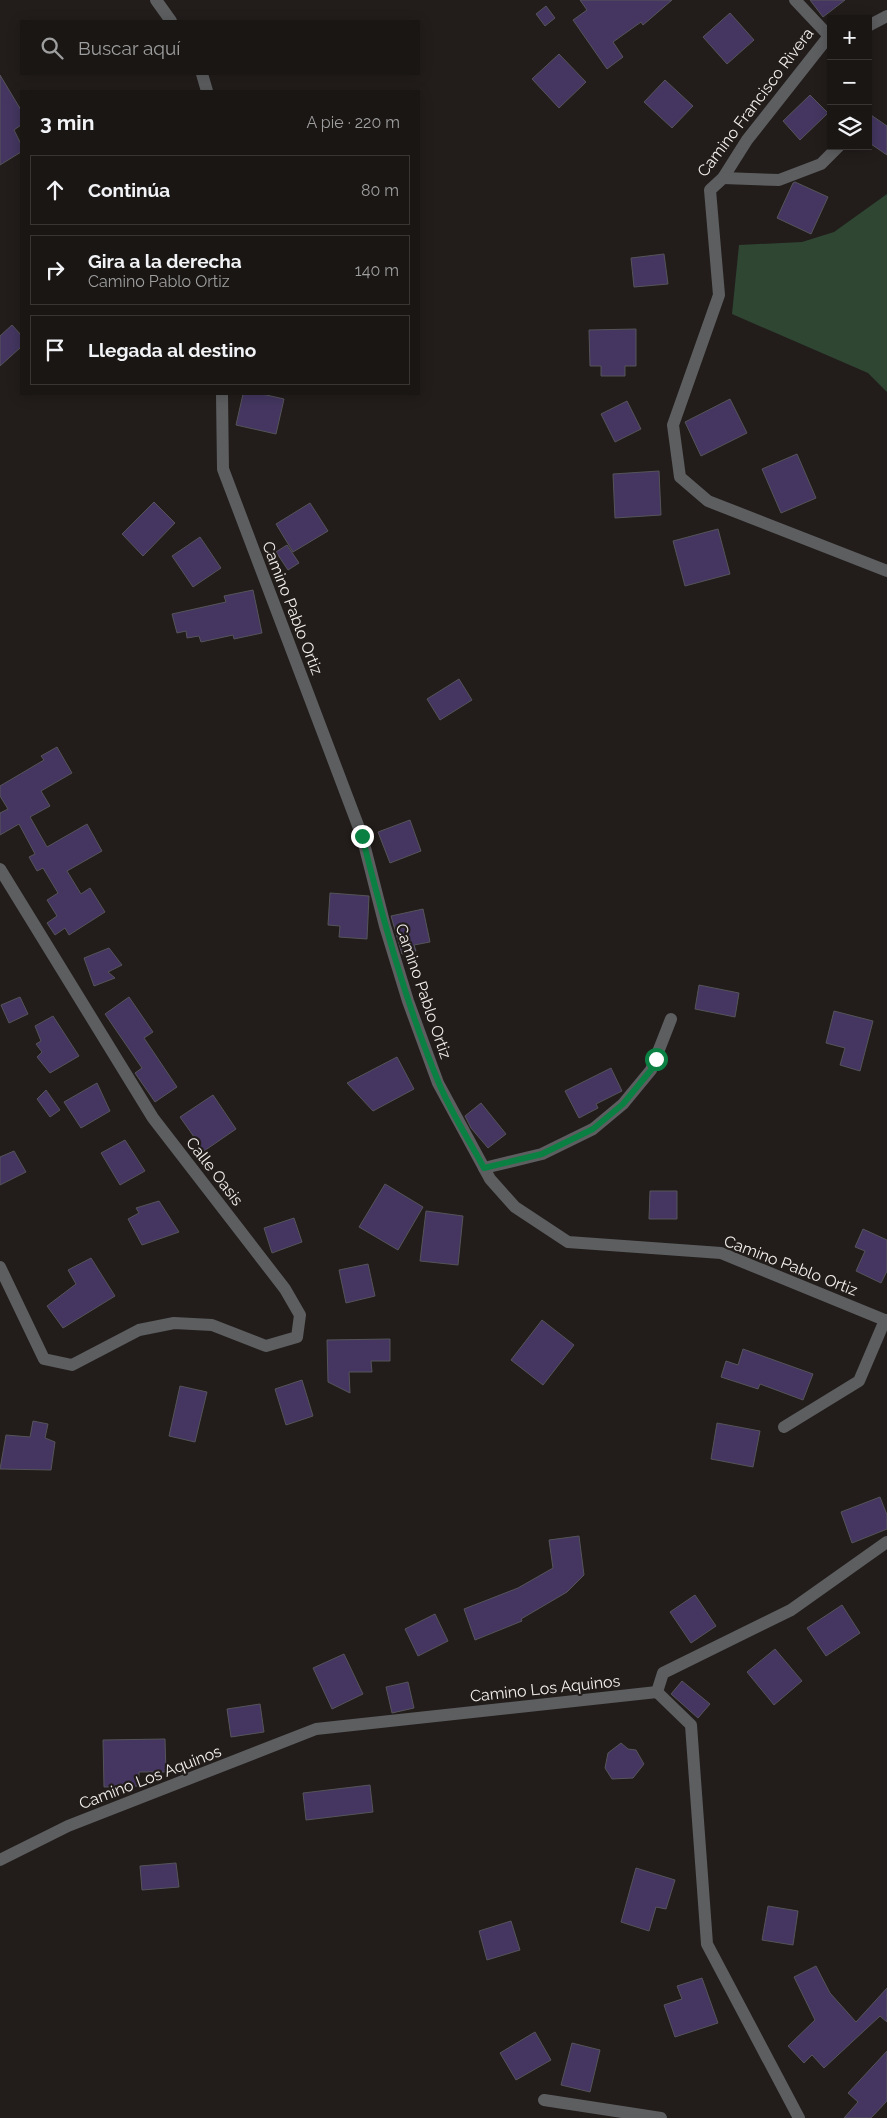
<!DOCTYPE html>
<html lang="es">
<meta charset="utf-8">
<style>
:root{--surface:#1a1614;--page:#231f1d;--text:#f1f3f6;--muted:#9f9fa0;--line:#383534}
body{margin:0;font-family:Raleway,sans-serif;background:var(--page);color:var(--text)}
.controls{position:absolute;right:15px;top:15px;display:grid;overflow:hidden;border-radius:0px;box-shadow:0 2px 12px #0003}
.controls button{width:45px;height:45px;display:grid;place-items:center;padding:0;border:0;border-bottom:1px solid var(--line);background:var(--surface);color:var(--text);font:25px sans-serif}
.stop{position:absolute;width:15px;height:15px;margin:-11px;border:4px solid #0b8043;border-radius:50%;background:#fff}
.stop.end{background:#0b8043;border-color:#fff;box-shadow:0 1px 5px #0008}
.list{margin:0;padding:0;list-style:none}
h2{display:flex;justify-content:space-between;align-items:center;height:65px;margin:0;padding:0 20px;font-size:21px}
h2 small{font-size:16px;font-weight:400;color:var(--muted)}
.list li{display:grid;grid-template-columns:32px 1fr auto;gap:15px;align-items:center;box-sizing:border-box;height:70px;margin:0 10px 10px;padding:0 10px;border:1px solid var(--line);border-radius:0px}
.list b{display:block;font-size:19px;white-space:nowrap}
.list p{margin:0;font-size:16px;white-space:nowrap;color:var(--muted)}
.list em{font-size:16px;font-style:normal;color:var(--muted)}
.icon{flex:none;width:28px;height:28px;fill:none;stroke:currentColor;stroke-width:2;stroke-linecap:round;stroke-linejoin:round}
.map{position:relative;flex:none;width:887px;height:2118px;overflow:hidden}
.search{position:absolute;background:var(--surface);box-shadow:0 2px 12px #0003;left:20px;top:20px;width:400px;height:55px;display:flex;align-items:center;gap:12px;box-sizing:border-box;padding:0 18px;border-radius:0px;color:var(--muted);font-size:19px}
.panel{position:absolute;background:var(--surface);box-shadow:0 2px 12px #0003;left:20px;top:90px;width:400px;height:305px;border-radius:0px}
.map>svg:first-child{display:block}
</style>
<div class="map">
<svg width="887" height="2118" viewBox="0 0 887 2118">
<rect width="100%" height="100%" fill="#221d1b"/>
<polygon fill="#2f4633" points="887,194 887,392 868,373 732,314 739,245 802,242 834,232"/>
<g fill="#443660" stroke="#555459">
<polygon points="580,0 672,0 643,25 641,22 613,42 623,57 607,69 573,20 587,10"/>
<polygon points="810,0 845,0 823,17"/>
<polygon points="546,6 555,18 545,26 536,14"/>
<polygon points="730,13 754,40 727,64 703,37"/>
<polygon points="559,54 586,82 559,108 532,79"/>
<polygon points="0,75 21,110 21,125 14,130 21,144 21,152 0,165"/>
<polygon points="665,80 693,106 672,128 644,102"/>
<polygon points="810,95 828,113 800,140 783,121"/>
<polygon points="868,113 887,126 887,155 868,142"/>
<polygon points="795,182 828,197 811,234 777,218 793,183"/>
<polygon points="664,254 668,284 634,287 631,258"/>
<polygon points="12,325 21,335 21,347 0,366 0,336"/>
<polygon points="636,329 636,366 625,366 625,376 601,376 601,366 590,366 589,330"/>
<polygon points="243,394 262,394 284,399 276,434 236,425"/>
<polygon points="730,399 747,433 701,456 685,422"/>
<polygon points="627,401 641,429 615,442 601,414"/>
<polygon points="797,454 816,498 781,513 762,469"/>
<polygon points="659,471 661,515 615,518 613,474"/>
<polygon points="154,502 175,523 143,556 122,534"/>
<polygon points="310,503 328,531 293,552 276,524"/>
<polygon points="718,529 730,574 685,586 673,541"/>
<polygon points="200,537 221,568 193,587 172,556"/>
<polygon points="287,545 299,563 288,570 276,552"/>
<polygon points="253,590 262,633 234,639 233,635 201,642 199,636 187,638 186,631 177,633 172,614 226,602 224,596"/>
<polygon points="459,679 472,700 440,720 427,699"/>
<polygon points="57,747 72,773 41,791 50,806 30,817 47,847 87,824 102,851 67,871 81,894 90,888 105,912 69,935 65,928 55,935 47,923 57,916 47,900 58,893 43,868 37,871 29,857 35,854 19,824 0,835 0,813 8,809 0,796 0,786 44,760 41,756"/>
<polygon points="410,820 421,851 390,863 378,832"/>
<polygon points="330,893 369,896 367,939 339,937 340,926 328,925"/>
<polygon points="423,909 430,942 414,945 416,951 402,954 391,916"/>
<polygon points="109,948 122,965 108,972 115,978 94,986 84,958"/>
<polygon points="699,985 739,993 735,1017 695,1009"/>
<polygon points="20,997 28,1014 9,1023 1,1005"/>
<polygon points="129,997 153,1032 144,1038 177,1087 155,1102 135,1073 142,1068 105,1014"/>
<polygon points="834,1011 873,1021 860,1071 840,1065 845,1048 826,1043"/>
<polygon points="53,1016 79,1056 50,1073 37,1057 42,1052 36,1044 41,1041 35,1026"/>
<polygon points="397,1057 414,1089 373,1111 347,1083"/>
<polygon points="611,1068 622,1091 596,1104 598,1108 579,1118 565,1091"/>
<polygon points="97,1083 110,1111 81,1128 64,1102"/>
<polygon points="46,1090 60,1110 50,1117 37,1099"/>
<polygon points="213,1095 236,1129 204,1151 180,1117"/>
<polygon points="481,1103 506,1134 488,1148 471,1128 465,1116"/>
<polygon points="125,1140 145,1171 120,1185 101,1153"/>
<polygon points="14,1151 26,1172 0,1185 0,1157"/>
<polygon points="385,1184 423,1207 398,1250 359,1227"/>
<polygon points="650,1191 677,1191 677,1219 649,1219"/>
<polygon points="159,1201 179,1232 142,1245 128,1219 139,1213 136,1208"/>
<polygon points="426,1211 463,1216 458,1265 420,1261"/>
<polygon points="294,1218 302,1242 272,1253 264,1228"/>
<polygon points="863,1229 887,1240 887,1271 881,1283 856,1271 865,1251 855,1247"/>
<polygon points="91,1258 115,1296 63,1328 47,1306 76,1284 68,1270"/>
<polygon points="368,1264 375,1296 346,1303 339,1270"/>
<polygon points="542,1320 574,1345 543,1385 511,1360"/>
<polygon points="390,1339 390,1361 371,1361 372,1372 349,1372 350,1393 328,1382 327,1340"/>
<polygon points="743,1349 813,1374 803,1400 760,1384 758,1389 721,1377 726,1361 738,1365"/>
<polygon points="302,1380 313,1416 286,1425 275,1389"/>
<polygon points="180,1386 207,1392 195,1442 169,1436"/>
<polygon points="33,1421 48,1424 45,1438 55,1442 51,1470 0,1469 6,1435 30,1437"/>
<polygon points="717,1423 760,1431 753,1467 711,1459"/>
<polygon points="880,1497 887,1515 887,1529 852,1543 841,1512"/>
<polygon points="579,1536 584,1575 567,1592 521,1619 522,1621 475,1640 464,1609 518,1588 553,1568 549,1540"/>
<polygon points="695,1595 716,1626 691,1643 670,1612"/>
<polygon points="842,1605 860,1633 826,1656 807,1628"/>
<polygon points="435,1614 448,1641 418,1656 405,1629"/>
<polygon points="775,1649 802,1681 774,1705 747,1672"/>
<polygon points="344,1654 363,1694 332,1709 313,1668"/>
<polygon points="682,1681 710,1704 698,1718 671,1694"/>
<polygon points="408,1682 414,1708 392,1713 386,1687"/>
<polygon points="260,1704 264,1732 231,1737 227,1709"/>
<polygon points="165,1739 166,1772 139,1772 139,1786 104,1787 103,1740"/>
<polygon points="621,1743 628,1749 636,1750 644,1764 633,1778 612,1779 605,1768 608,1753"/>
<polygon points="370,1785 373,1812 306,1820 303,1793"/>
<polygon points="176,1863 179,1887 142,1890 140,1866"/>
<polygon points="636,1868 675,1880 666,1909 656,1907 649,1931 621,1922"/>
<polygon points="768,1906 798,1911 793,1945 762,1940"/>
<polygon points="511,1921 520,1950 487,1960 479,1931"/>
<polygon points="816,1966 830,1993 856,2022 887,1988 887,2022 880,2016 824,2068 812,2055 804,2063 788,2046 815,2020 794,1977"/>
<polygon points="702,1978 718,2023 675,2037 664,2005 682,1999 677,1986"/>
<polygon points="535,2032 551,2060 516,2080 500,2053"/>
<polygon points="572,2043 600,2050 590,2092 561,2085"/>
<polygon points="887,2051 887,2101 871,2118 844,2118 858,2102 848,2093"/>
</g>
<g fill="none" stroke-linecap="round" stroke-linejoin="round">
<g stroke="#5d5e60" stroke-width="12">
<polyline points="156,0 171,21"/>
<polyline points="795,0 829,36"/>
<polyline points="868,26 887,16"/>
<polyline points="829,36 747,140 723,178 710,190 719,295 673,425 680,477 708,501 887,571"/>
<polyline points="202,74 207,91"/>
<polyline points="723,178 779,180 821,164 839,146"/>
<polyline points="222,394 223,469 362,836 385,926 408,1001 438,1083 490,1179 515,1207 568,1242 721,1253 887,1321"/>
<polyline points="0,869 153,1118 285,1289 300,1315 297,1337 266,1346 212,1325 174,1323 139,1330 72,1365 44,1359 0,1267"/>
<polyline points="484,1168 542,1154 593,1129 623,1104 651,1070 671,1019"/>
<polyline points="784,1427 859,1381 885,1320"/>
<polyline points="657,1692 691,1725 707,1944 799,2118"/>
<polyline points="657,1692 663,1673 791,1610 887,1542"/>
<polyline points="0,1860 68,1826 316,1729 657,1692"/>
<polyline points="544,2100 661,2118"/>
</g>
</g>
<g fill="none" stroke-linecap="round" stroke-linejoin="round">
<path stroke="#0b8043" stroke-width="6" d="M362,836c21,83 43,165 76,245 12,30 31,59 46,87l58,-14 51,-25 30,-25 28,-34 5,-11"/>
</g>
<g text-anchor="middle" stroke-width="4.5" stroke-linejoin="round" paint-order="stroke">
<g font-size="16" fill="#f2efed" stroke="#221d1b">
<text transform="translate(755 102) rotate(-53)" y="6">Camino Francisco Rivera</text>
<text transform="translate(293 608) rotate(69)" y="6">Camino Pablo Ortiz</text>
<text transform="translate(424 991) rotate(71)" y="6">Camino Pablo Ortiz</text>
<text transform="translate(215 1171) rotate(52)" y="6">Calle Oasis</text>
<text transform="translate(791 1265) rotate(21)" y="6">Camino Pablo Ortiz</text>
<text transform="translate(545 1688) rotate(-6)" y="6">Camino Los Aquinos</text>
<text transform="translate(150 1777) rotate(-21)" y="6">Camino Los Aquinos</text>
</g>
</g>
</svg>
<div class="controls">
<button>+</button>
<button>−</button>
<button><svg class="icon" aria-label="layers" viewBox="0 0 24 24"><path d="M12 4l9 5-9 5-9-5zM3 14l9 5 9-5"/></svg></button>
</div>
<div class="stop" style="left:656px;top:1059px"></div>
<div class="stop end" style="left:362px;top:836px"></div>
<div class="search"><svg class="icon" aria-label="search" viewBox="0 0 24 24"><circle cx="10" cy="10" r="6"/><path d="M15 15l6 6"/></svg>Buscar aquí</div>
<section class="panel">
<h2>3 min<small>A pie · 220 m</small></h2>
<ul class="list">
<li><svg class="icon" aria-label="ahead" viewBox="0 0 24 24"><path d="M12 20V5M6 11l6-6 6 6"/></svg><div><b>Continúa</b></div><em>80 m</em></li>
<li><svg class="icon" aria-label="right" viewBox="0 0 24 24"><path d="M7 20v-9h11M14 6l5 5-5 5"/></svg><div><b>Gira a la derecha</b><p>Camino Pablo Ortiz</p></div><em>140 m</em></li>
<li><svg class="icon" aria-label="arrive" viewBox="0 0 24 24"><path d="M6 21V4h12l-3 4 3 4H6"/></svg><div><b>Llegada al destino</b></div></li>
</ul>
</section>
</div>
